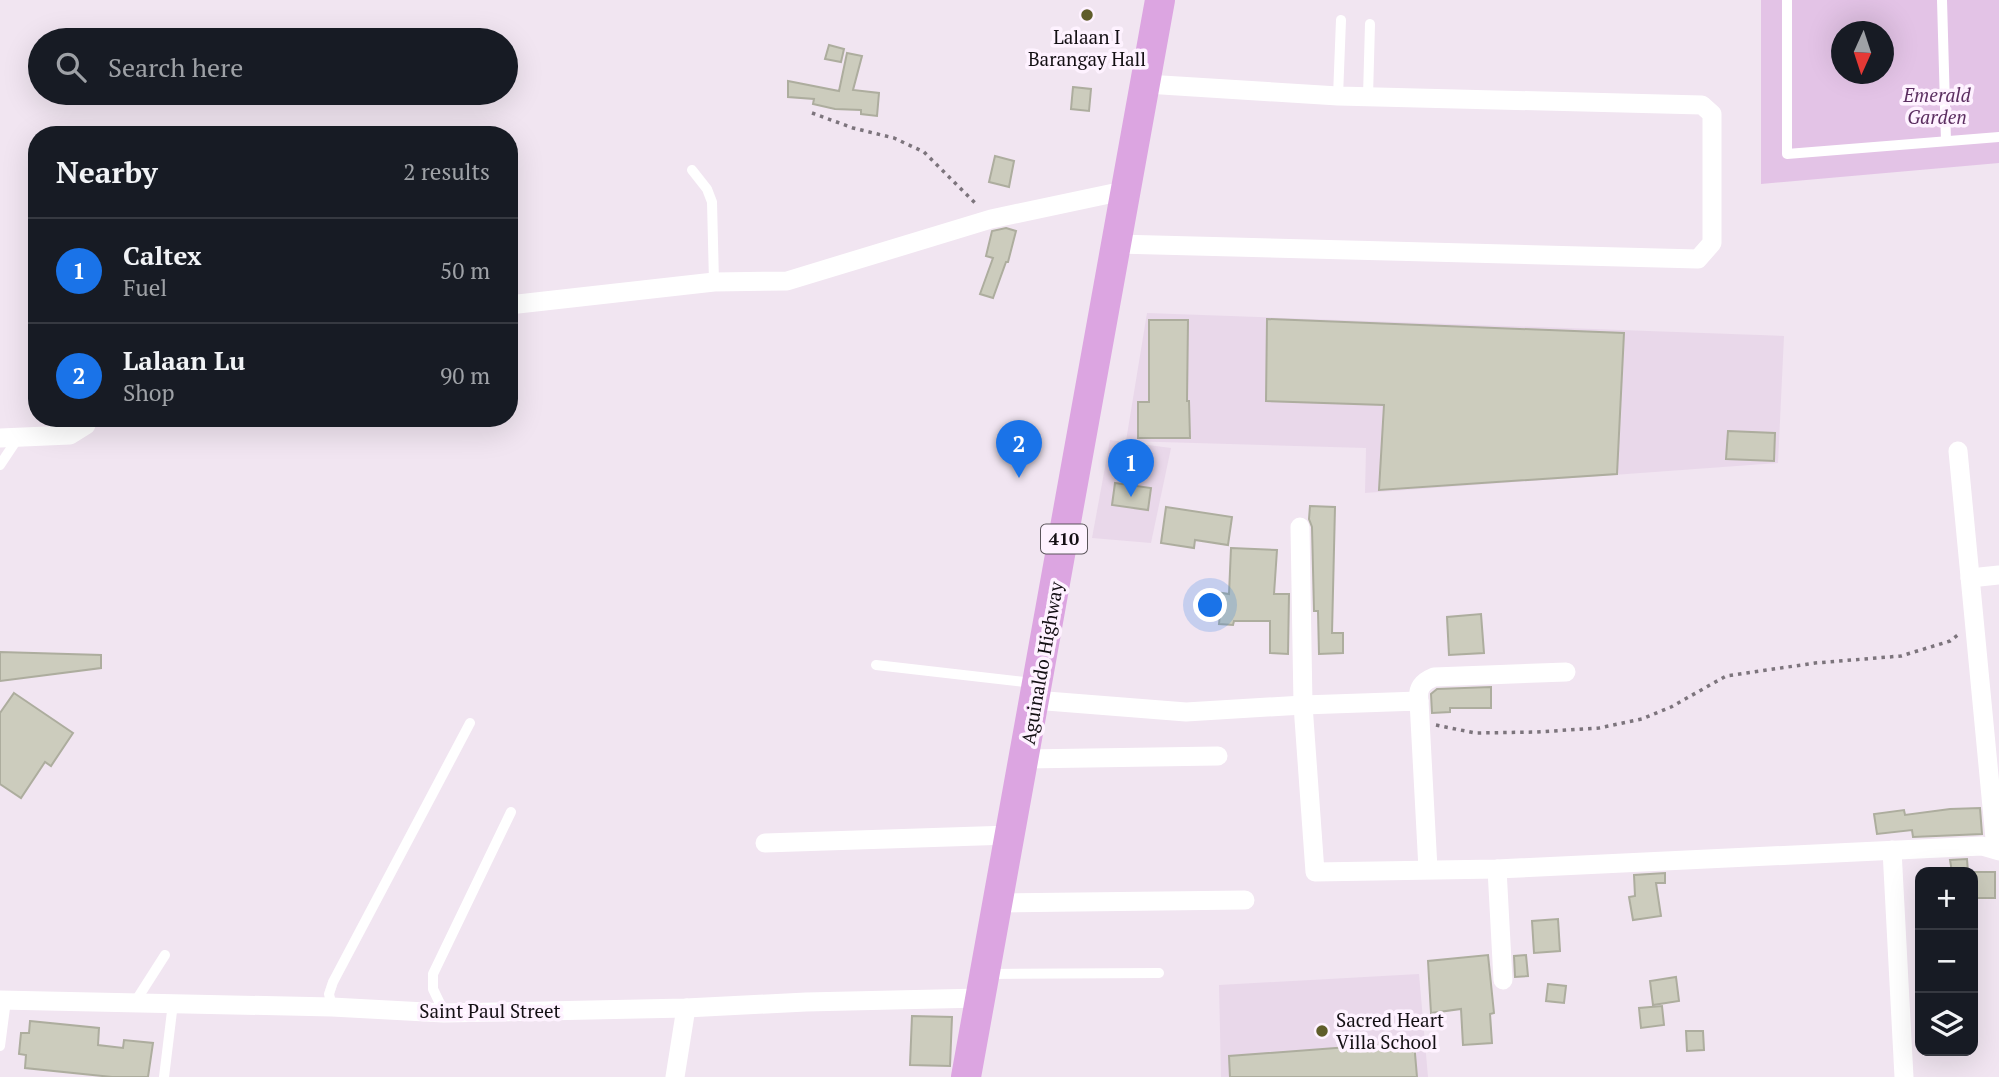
<!DOCTYPE html>
<meta charset="utf-8">
<style>
:root{--surface:#171b24;--page:#20242c;--text:#f1f3f6;--muted:#9ea1a6;--line:#363941;--accent:#1a73e8}
body{margin:0;font-family:"PT Serif",serif;background:var(--page);color:var(--text)}
.controls{position:absolute;right:21px;bottom:21px;display:grid;overflow:hidden;border-radius:14px;box-shadow:0 7px 28px #0002}
.controls button{width:63px;height:63px;display:grid;place-items:center;padding:0;border:0;border-bottom:2px solid var(--line);background:var(--surface);color:var(--text);font:35px sans-serif}
.compass{position:absolute;left:1831px;top:21px;width:63px;height:63px;border-radius:50%;background:var(--surface);box-shadow:0 7px 28px #0002;rotate:183deg}
.you{position:absolute;left:1211px;top:606px;width:24px;height:24px;margin:-18px;border:5px solid #fff;border-radius:50%;background:#1a73e8;box-shadow:0 0 0 10px #1a73e833}
.badge{display:grid;place-items:center;width:46px;height:46px;border-radius:50%;background:var(--accent);color:#fff;font-size:23px;font-weight:700}
.pin{position:absolute;translate:-50% -58px;filter:drop-shadow(0 2px 4px #0008)}
.pin::after{content:'';position:absolute;top:37px;width:24px;height:21px;background:inherit;clip-path:polygon(0 0,100% 0,50% 100%)}
.list{margin:0;padding:0;list-style:none}
h2{display:flex;justify-content:space-between;align-items:center;height:91px;margin:0;padding:0 28px;font-size:30px}
h2 small{font-size:23px;font-weight:400;color:var(--muted)}
.list li{display:grid;grid-template-columns:46px 1fr auto;gap:21px;align-items:center;box-sizing:border-box;height:105px;padding:0 28px;border-top:2px solid var(--line)}
.list b{display:block;font-size:26px;white-space:nowrap}
.list p{margin:0;font-size:23px;white-space:nowrap;color:var(--muted)}
.list em{font-size:23px;font-style:normal;color:var(--muted)}
.icon{flex:none;width:38px;height:38px;fill:none;stroke:currentColor;stroke-width:2;stroke-linecap:round;stroke-linejoin:round}
.map{position:relative;flex:none;width:1999px;height:1077px;overflow:hidden}
.search{position:absolute;background:var(--surface);box-shadow:0 7px 28px #0002;left:28px;top:28px;width:490px;height:77px;display:flex;align-items:center;gap:18px;box-sizing:border-box;padding:0 24px;border-radius:38px;color:var(--muted);font-size:26px}
.panel{position:absolute;background:var(--surface);box-shadow:0 7px 28px #0002;left:28px;top:126px;width:490px;height:301px;border-radius:28px}
.map>svg:first-child{display:block}
</style>
<div class="map">
<svg width="1999" height="1077" viewBox="0 0 1999 1077">
<rect width="100%" height="100%" fill="#f1e5f1"/>
<g fill="#e9d8ea">
<polygon points="1147,313 1784,336 1778,463 1365,493 1366,448 1126,441"/>
<polygon points="1110,440 1171,448 1151,543 1092,538"/>
<polygon points="1419,974 1428,1077 1221,1077 1219,985"/>
</g>
<path fill="#e3c3e6" fill-rule="evenodd" d="M1761,0h238v163l-238,21zM1842,32h42v42h-42z"/>
<g fill="#ccccbd" stroke="#adad9e" stroke-width="2">
<polygon points="829,45 844,49 841,62 825,59"/>
<polygon points="847,53 862,56 853,90 879,93 877,116 861,114 861,110 835,109 813,104 814,99 788,97 788,81 839,91"/>
<polygon points="1073,87 1091,89 1089,111 1071,109"/>
<polygon points="995,156 1014,161 1009,187 989,182"/>
<polygon points="1006,228 1016,231 1008,262 1006,262 993,298 980,294 993,258 986,256 992,231"/>
<polygon points="1267,319 1624,333 1617,474 1379,490 1384,405 1266,401"/>
<polygon points="1149,320 1188,320 1187,401 1189,401 1190,438 1138,438 1138,402 1149,402"/>
<polygon points="1728,431 1775,433 1774,461 1726,459"/>
<polygon points="1115,483 1151,488 1148,510 1112,505"/>
<polygon points="1310,506 1335,507 1332,633 1343,633 1343,653 1319,654 1318,611 1314,611 1312,527 1309,519"/>
<polygon points="1166,507 1232,517 1228,545 1195,540 1194,548 1161,543"/>
<polygon points="1231,548 1277,550 1274,594 1289,594 1288,654 1270,653 1270,621 1234,621 1233,625 1219,624 1222,593 1229,594"/>
<polygon points="1481,614 1484,653 1449,655 1447,617"/>
<polygon points="0,652 101,655 101,668 0,681"/>
<polygon points="1491,687 1491,708 1450,708 1450,712 1432,713 1431,694 1437,689"/>
<polygon points="14,693 73,733 51,766 45,762 21,798 0,784 0,713"/>
<polygon points="1980,808 1982,834 1913,837 1912,830 1877,834 1874,814 1904,810 1905,815 1950,809"/>
<polygon points="1967,859 1968,872 1952,872 1950,860"/>
<rect x="1973" y="872" width="22" height="26"/>
<polygon points="1665,873 1665,883 1656,883 1661,916 1633,920 1629,897 1635,896 1634,875"/>
<polygon points="1558,919 1560,951 1534,953 1532,921"/>
<polygon points="1488,955 1494,1013 1490,1014 1492,1043 1463,1045 1461,1009 1431,1013 1428,961"/>
<polygon points="1526,955 1528,976 1515,977 1514,956"/>
<polygon points="1676,977 1679,1001 1653,1005 1650,981"/>
<polygon points="1548,984 1566,986 1564,1003 1546,1001"/>
<polygon points="1662,1006 1664,1025 1641,1028 1639,1008"/>
<polygon points="912,1016 952,1017 950,1066 910,1065"/>
<polygon points="30,1021 99,1028 98,1045 123,1048 124,1040 153,1043 148,1077 112,1077 25,1068 26,1055 19,1054 21,1033 29,1033"/>
<polygon points="1686,1031 1703,1031 1704,1050 1687,1051"/>
<polygon points="1414,1042 1417,1077 1230,1077 1229,1056"/>
</g>
<g fill="none" stroke-linecap="round" stroke-linejoin="round">
<g stroke="#7c747c" stroke-width="3.5" stroke-dasharray="3.5 5" stroke-linecap="butt">
<polyline points="812,113 853,128 894,138 924,152 977,205"/>
<polyline points="1436,725 1475,733 1537,732 1599,728 1642,719 1671,707 1726,676 1815,663 1901,656 1950,641 1959,634"/>
</g>
<g stroke="#fff" stroke-width="10">
<polyline points="1787,0 1787,154 1999,137"/>
<polyline points="1942,0 1946,141"/>
<polyline points="1338,96 1341,20"/>
<polyline points="1368,96 1370,24"/>
<polyline points="692,170 707,189 712,202 714,282"/>
<polyline points="0,465 18,438"/>
<polyline points="876,665 1033,683"/>
<polyline points="988,974 1159,973"/>
<polyline points="135,1002 165,955"/>
<polyline points="332,1007 329,994 333,982 470,723"/>
<polyline points="444,1012 433,989 433,974 511,812"/>
<polyline points="0,1046 6,1000"/>
<polyline points="164,1077 173,1003"/>
</g>
<g stroke="#fff" stroke-width="19">
<polyline points="1117,244 1698,259 1712,243 1712,114 1702,105 1338,96 1146,84"/>
<polyline points="509,305 714,282 787,281 991,219 1128,190"/>
<polyline points="0,438 70,435 86,425 87,418"/>
<polyline points="1958,451 1996,849"/>
<polyline points="1300,527 1303,705 1315,872 1497,869 1982,846 1999,851"/>
<polyline points="1970,578 1999,575"/>
<polyline points="1034,700 1186,712 1303,705 1419,701 1428,869"/>
<path d="M1419,701c-2,-13 3,-19 15,-24l132,-5"/>
<polyline points="1025,759 1218,756"/>
<polyline points="765,843 1010,835"/>
<polyline points="1892,850 1904,1077"/>
<polyline points="1497,869 1503,980"/>
<polyline points="997,903 1245,900"/>
<polyline points="0,1000 332,1007 444,1013 686,1008 806,1002 981,998"/>
<polyline points="675,1077 686,1008"/>
</g>
<polyline stroke="#dca5e1" stroke-width="30" points="966,1077 1160,0"/>
</g>
<g fill="#5f5d2a" stroke="#fef2ff" stroke-width="2.5">
<circle cx="1087" cy="15" r="7"/>
<circle cx="1322" cy="1031" r="7"/>
</g>
<g text-anchor="middle" stroke-width="7" stroke-linejoin="round" paint-order="stroke">
<rect fill="#fef2ff" stroke="#5a545a" stroke-width="2" x="1041" y="524.5" width="46" height="29" rx="5"/>
<g font-size="18" font-weight="bold" fill="#141014">
<text x="1064" y="545">410</text>
</g>
<g font-size="19" fill="#141014" stroke="#fef2ff">
<text x="1087" y="44">Lalaan I<tspan x="1087" dy="22">Barangay Hall</tspan></text>
<text x="1336" y="1027" text-anchor="start">Sacred Heart<tspan x="1336" dy="22">Villa School</tspan></text>
</g>
<g font-size="19" font-style="italic" fill="#5b2e60" stroke="#fef2ff">
<text x="1937" y="102">Emerald<tspan x="1937" dy="22">Garden</tspan></text>
</g>
<g font-size="19" fill="#141014" stroke="#fef2ff">
<text transform="translate(1042 663) rotate(-80)" y="7">Aguinaldo Highway</text>
<text x="490" y="1018">Saint Paul Street</text>
</g>
</g>
</svg>
<div class="controls">
<button>+</button>
<button>−</button>
<button><svg class="icon" aria-label="layers" viewBox="0 0 24 24"><path d="M12 4l9 5-9 5-9-5zM3 14l9 5 9-5"/></svg></button>
</div>
<svg class="compass" viewBox="-18 -18 36 36"><path d="M0-13l5 13h-10z" fill="#e53935"/><path d="M0 13l5-13h-10z" fill="#9ea1a6"/></svg>
<div class="you"></div>
<div class="pin badge" style="left:1131px;top:497px">1</div>
<div class="pin badge" style="left:1019px;top:478px">2</div>
<div class="search"><svg class="icon" aria-label="search" viewBox="0 0 24 24"><circle cx="10" cy="10" r="6"/><path d="M15 15l6 6"/></svg>Search here</div>
<section class="panel">
<h2>Nearby<small>2 results</small></h2>
<ul class="list">
<li><span class="badge">1</span><div><b>Caltex</b><p>Fuel</p></div><em>50 m</em></li>
<li><span class="badge">2</span><div><b>Lalaan Lu</b><p>Shop</p></div><em>90 m</em></li>
</ul>
</section>
</div>
